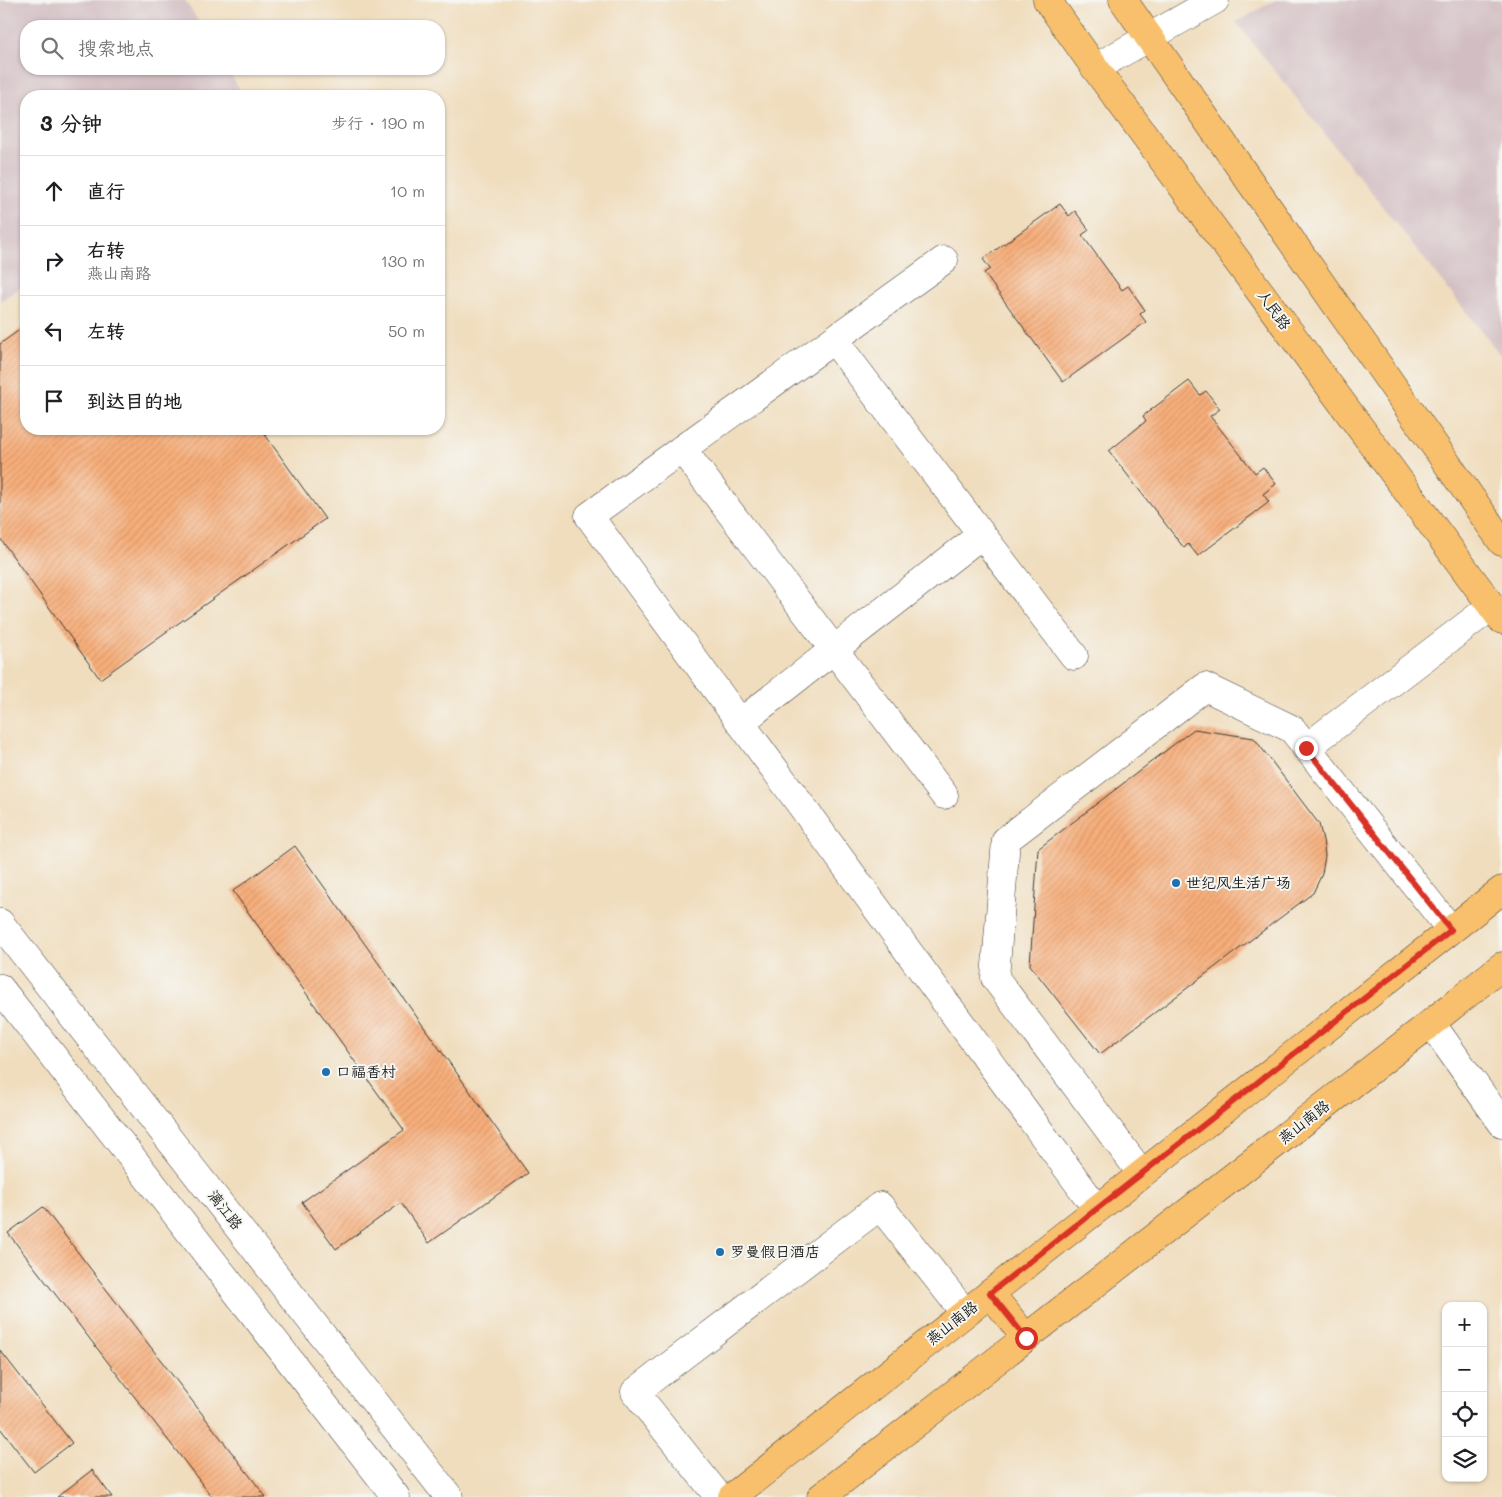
<!DOCTYPE html>
<html lang="zh">
<meta charset="utf-8">
<style>
:root{--surface:#fff;--page:#f6f6f6;--text:#202124;--muted:#757577;--line:#e0e0e0}
body{margin:0;font-family:Mali,"LXGW WenKai TC",sans-serif;background:var(--page);color:var(--text)}
.controls{position:absolute;right:15px;bottom:15px;display:grid;overflow:hidden;border-radius:10px;box-shadow:0 1px 4px #0004}
.controls button{width:45px;height:45px;display:grid;place-items:center;padding:0;border:0;border-bottom:1px solid var(--line);background:var(--surface);color:var(--text);font:25px sans-serif}
.stop{position:absolute;width:15px;height:15px;margin:-11px;border:4px solid #d93025;border-radius:50%;background:#fff}
.stop.end{background:#d93025;border-color:#fff;box-shadow:0 1px 5px #0008}
.list{margin:0;padding:0;list-style:none}
h2{display:flex;justify-content:space-between;align-items:center;height:65px;margin:0;padding:0 20px;font-size:21px}
h2 small{font-size:16px;font-weight:400;color:var(--muted)}
.list li{display:grid;grid-template-columns:32px 1fr auto;gap:15px;align-items:center;box-sizing:border-box;height:70px;padding:0 20px;border-top:1px solid var(--line)}
.list b{display:block;font-size:19px;white-space:nowrap}
.list p{margin:0;font-size:16px;white-space:nowrap;color:var(--muted)}
.list em{font-size:16px;font-style:normal;color:var(--muted)}
.icon{flex:none;width:28px;height:28px;fill:none;stroke:currentColor;stroke-width:2;stroke-linecap:round;stroke-linejoin:round}
.map{position:relative;flex:none;width:1502px;height:1497px;overflow:hidden}
.search{position:absolute;background:var(--surface);box-shadow:0 1px 4px #0004;left:20px;top:20px;width:425px;height:55px;display:flex;align-items:center;gap:12px;box-sizing:border-box;padding:0 18px;border-radius:20px;color:var(--muted);font-size:19px}
.panel{position:absolute;background:var(--surface);box-shadow:0 1px 4px #0004;left:20px;top:90px;width:425px;height:345px;border-radius:20px}
.map>svg:first-child{display:block}
</style>
<div class="map">
<svg width="1502" height="1497" viewBox="0 0 1502 1497">
<defs>
<pattern id="building-hatch" width="6" height="6" patternUnits="userSpaceOnUse" patternTransform="scale(1.25)"><rect width="6" height="6" fill="#f7ae7a"/><path d="M-1 1l2-2M0 6l6-6M5 7l2-2" fill="none" stroke="#d39569"/></pattern>
</defs>
<rect width="100%" height="100%" fill="#f6f6f2"/>
<filter id="ink" filterUnits="userSpaceOnUse"><feTurbulence type="fractalNoise" baseFrequency=".02" numOctaves="2"/><feDisplacementMap in="SourceGraphic" scale="10" xChannelSelector="R" yChannelSelector="G"/><feConvolveMatrix kernelMatrix="1 2 1 2 8 2 1 2 1" color-interpolation-filters="sRGB"/></filter>
<filter id="wash" filterUnits="userSpaceOnUse"><feTurbulence type="fractalNoise" baseFrequency=".0096" numOctaves="4" result="noise"/><feDisplacementMap in="SourceGraphic" scale="20" xChannelSelector="R" yChannelSelector="G"/><feGaussianBlur stdDeviation="1.12" result="paint"/><feColorMatrix in="noise" values="0 0 0 0 0 0 0 0 0 0 0 0 0 0 0 0 0 1.4 0 .05"/><feComposite in="paint" operator="in"/></filter>
<g filter="url(#wash)">
<rect width="100%" height="100%" fill="#f0ddbd"/>
<g fill="#d2bec2">
<polygon points="0,0 185,0 201,26 26,26 26,69 227,69 244,96 26,96 26,284 0,301"/>
<polygon points="1275,0 1502,0 1502,357 1236,22"/>
</g>
<g id="blocks">
<g fill="url(#building-hatch)">
<polygon points="1060,204 1069,216 1075,211 1089,230 1082,235 1122,290 1128,286 1145,310 1140,314 1146,322 1063,382 984,273 990,269 983,259"/>
<polygon points="26,325 26,429 261,429 325,519 100,679 0,538 0,344"/>
<polygon points="1189,381 1200,395 1206,391 1220,409 1210,416 1255,473 1263,467 1276,484 1263,494 1269,502 1198,556 1188,544 1184,548 1109,451 1146,421 1143,416"/>
<polygon points="1194,729 1254,738 1319,824 1323,840 1325,856 1322,874 1313,893 1100,1054 1030,965 1038,849"/>
<polygon points="295,846 528,1173 429,1243 401,1203 336,1249 302,1202 404,1130 233,891"/>
<polygon points="43,1207 266,1497 212,1497 8,1233"/>
<polygon points="0,1350 72,1443 34,1472 0,1428"/>
<polygon points="92,1470 112,1497 57,1497"/>
</g>
</g>
</g>
<g filter="url(#ink)">
<use href="#blocks" fill-opacity="0" stroke="#3c3934" stroke-width="1"/>
<g fill="none" stroke-linecap="round" stroke-linejoin="round">
<g stroke="#3c3934" stroke-width="29">
<g id="minor">
<polyline points="1095,68 1215,0"/>
<polyline points="944,260 589,516 1097,1209"/>
<polyline points="834,340 1074,656"/>
<polyline points="682,449 944,795"/>
<polyline points="741,722 981,535"/>
<polyline points="1306,748 1492,606"/>
<polyline points="0,923 449,1497"/>
<polyline points="0,988 396,1497"/>
<polyline points="1431,1023 1502,1123"/>
<polyline points="1142,1174 995,978 1006,840 1205,687 1292,729 1451,930"/>
<polyline points="719,1497 635,1392 880,1206 965,1313"/>
</g>
</g>
<g stroke="#3c3934" stroke-width="29">
<g id="major">
<polyline points="1047,0 1095,68 1502,620"/>
<polyline points="1123,0 1502,542"/>
<polyline points="990,1293 1026,1338"/>
<polyline points="732,1497 1502,890"/>
<polyline points="821,1497 1431,1023 1502,966"/>
</g>
</g>
<use href="#minor" stroke="#fff" stroke-width="28"/>
<use href="#major" stroke="#f8bf6c" stroke-width="28"/>
</g>
</g>
<g fill="none" stroke-linecap="round" stroke-linejoin="round" filter="url(#ink)">
<polyline stroke="#d93025" stroke-width="6" points="1026,1338 990,1293 1451,930 1306,748"/>
</g>
<g fill="#1f6fb2" stroke="#f6f6f2" stroke-width="2">
<circle cx="1176" cy="883" r="5"/>
<circle cx="326" cy="1072" r="5"/>
<circle cx="720" cy="1252" r="5"/>
</g>
<g text-anchor="middle" stroke-width="4" stroke-linejoin="round" paint-order="stroke">
<g font-size="15" fill="#1c1c1c" stroke="#f6f6f2">
<text transform="translate(1274 310) rotate(54)" y="5">人民路</text>
<text transform="translate(1304 1122) rotate(-38)" y="5">燕山南路</text>
<text transform="translate(225 1210) rotate(52)" y="5">漓江路</text>
<text transform="translate(952 1323) rotate(-38)" y="5">燕山南路</text>
</g>
<g font-size="15" fill="#1c1c1c" stroke="#f6f6f2" text-anchor="start">
<text x="1186" y="888">世纪风生活广场</text>
<text x="336" y="1077">口福香村</text>
<text x="730" y="1257">罗曼假日酒店</text>
</g>
</g>
</svg>
<div class="controls">
<button>+</button>
<button>−</button>
<button><svg class="icon" aria-label="locate" viewBox="0 0 24 24"><circle cx="12" cy="12" r="6"/><path d="M12 2v4M12 18v4M2 12h4M18 12h4"/></svg></button>
<button><svg class="icon" aria-label="layers" viewBox="0 0 24 24"><path d="M12 4l9 5-9 5-9-5zM3 14l9 5 9-5"/></svg></button>
</div>
<div class="stop" style="left:1026px;top:1338px"></div>
<div class="stop end" style="left:1306px;top:748px"></div>
<div class="search"><svg class="icon" aria-label="search" viewBox="0 0 24 24"><circle cx="10" cy="10" r="6"/><path d="M15 15l6 6"/></svg>搜索地点</div>
<section class="panel">
<h2>3 分钟<small>步行 · 190 m</small></h2>
<ul class="list">
<li><svg class="icon" aria-label="ahead" viewBox="0 0 24 24"><path d="M12 20V5M6 11l6-6 6 6"/></svg><div><b>直行</b></div><em>10 m</em></li>
<li><svg class="icon" aria-label="right" viewBox="0 0 24 24"><path d="M7 20v-9h11M14 6l5 5-5 5"/></svg><div><b>右转</b><p>燕山南路</p></div><em>130 m</em></li>
<li><svg class="icon" aria-label="left" viewBox="0 0 24 24"><path d="M17 20v-9H6M10 6l-5 5 5 5"/></svg><div><b>左转</b></div><em>50 m</em></li>
<li><svg class="icon" aria-label="arrive" viewBox="0 0 24 24"><path d="M6 21V4h12l-3 4 3 4H6"/></svg><div><b>到达目的地</b></div></li>
</ul>
</section>
</div>
